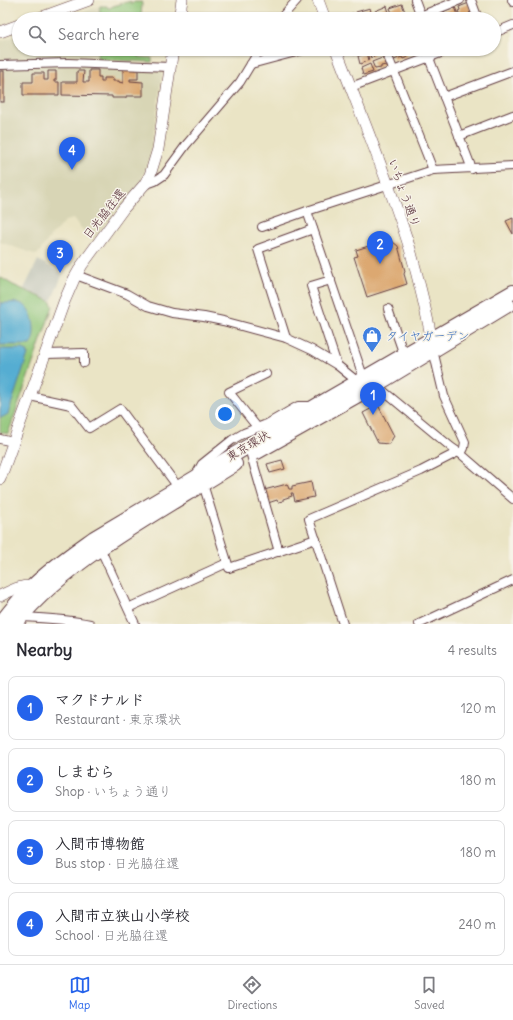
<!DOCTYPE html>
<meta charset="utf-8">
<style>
:root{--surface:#fff;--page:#f7f7f7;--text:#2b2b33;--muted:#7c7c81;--line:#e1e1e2;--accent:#2563eb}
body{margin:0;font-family:Delius,"Klee One",sans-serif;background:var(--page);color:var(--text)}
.you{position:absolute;left:225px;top:414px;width:14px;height:14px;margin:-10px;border:3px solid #fff;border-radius:50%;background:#1a73e8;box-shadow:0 0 0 6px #1a73e833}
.badge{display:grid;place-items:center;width:26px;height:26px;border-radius:50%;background:var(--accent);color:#fff;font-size:13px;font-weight:700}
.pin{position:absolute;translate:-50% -33px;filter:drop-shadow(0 1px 2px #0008)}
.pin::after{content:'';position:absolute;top:21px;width:14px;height:12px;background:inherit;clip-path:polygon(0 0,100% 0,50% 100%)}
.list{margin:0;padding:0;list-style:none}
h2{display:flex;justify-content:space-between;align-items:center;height:52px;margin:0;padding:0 16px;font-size:17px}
h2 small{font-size:13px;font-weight:400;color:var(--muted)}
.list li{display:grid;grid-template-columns:26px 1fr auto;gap:12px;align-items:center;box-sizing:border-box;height:64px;margin:0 8px 8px;padding:0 8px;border:1px solid var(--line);border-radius:8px}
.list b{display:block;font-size:15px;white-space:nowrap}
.list p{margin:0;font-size:13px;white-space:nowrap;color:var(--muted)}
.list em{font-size:13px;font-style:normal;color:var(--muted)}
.icon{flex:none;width:22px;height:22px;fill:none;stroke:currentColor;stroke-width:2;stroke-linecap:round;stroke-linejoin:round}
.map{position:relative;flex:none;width:513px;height:624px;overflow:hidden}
.search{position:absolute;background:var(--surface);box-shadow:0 1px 3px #0004;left:12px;right:12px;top:12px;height:44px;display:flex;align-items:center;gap:10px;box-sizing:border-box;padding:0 14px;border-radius:22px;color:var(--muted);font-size:15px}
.sheet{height:340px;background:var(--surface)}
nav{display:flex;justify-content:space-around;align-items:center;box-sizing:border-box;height:56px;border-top:1px solid var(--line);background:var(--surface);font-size:11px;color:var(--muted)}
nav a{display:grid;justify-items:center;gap:2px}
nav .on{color:var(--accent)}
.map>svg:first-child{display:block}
</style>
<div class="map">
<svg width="513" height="624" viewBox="0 0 513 624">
<rect width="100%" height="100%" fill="#f7f3e8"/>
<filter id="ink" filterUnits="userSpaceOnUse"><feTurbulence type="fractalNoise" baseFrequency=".025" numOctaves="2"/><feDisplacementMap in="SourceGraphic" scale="8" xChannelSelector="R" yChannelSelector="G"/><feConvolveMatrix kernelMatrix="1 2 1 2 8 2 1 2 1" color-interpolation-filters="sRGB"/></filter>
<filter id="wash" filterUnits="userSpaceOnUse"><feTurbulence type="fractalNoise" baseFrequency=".012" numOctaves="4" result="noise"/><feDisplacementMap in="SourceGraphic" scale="16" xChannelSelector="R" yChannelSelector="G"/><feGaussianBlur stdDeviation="0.9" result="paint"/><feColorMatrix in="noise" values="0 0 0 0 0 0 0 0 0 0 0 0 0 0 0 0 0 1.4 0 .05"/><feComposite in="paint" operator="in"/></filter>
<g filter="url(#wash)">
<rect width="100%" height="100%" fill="#eae4c5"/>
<g fill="#d8d5b5">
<polygon points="100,6 99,19 62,19"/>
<polygon points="19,35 19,49 98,49 97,59 0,62 0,41"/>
<polygon points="67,64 163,68 150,158 140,183 92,240 73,219 65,221 50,237 37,255 0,242 0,68"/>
</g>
<polygon fill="#c3c6b9" points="38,260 63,274 51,301 24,289"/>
<g fill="#8ec577" stroke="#6c7251">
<polygon points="131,1 131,4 132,4 134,2 142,2 141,19 99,19 100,6 107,6 108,8 110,8 113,6"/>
<polygon points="98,49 139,49 139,57 152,58 152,62 97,59"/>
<polygon points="0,277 13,285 50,301 53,306 8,434 0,432"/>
</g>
<g fill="#54add2" stroke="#4f667e">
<path d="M0,303c6,0 14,-1 20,0 14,4 18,32 10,42h-30z"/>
<polygon points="0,349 23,349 27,351 28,354 8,414 3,417 0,418"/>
</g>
<g id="blocks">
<g fill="#dca871">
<polygon points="469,3 472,12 469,13 470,14 461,17 458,11 460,10 459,7"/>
<polygon points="402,4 405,12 402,14 402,15 396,17 394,12 392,13 390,8"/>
<polygon points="387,6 390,16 383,19 378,19 375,11"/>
<polygon points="455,7 458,15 450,19 447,19 444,11"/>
<polygon points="370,8 372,16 362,19 358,19 356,12"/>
<polygon points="353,13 355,19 338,19 338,17"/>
<polygon points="441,13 443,19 431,19 431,17"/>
<polygon points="350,49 365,49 365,51 354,55 352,52 351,53"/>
<polygon points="368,49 380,49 381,51 373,54 374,57 371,58"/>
<polygon points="398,49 405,49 408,57 403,59 402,57 394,60 391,52"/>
<polygon points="367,53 369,60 360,64 358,56"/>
<polygon points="382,58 383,60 384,60 386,65 381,66 381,68 375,69 372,62"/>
<polygon points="370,64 373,72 363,75 361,68"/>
<polygon points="123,69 138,70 138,79 130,79 130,81 143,82 143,96 126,96 126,98 112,98 112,96 62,95 62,82 77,82 77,71 84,71 83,82 89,82 89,70 98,70 98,77 101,77 101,82 104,82 104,78 113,78 113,81 119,81 119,82 123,83"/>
<rect x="0" y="71" width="4" height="31"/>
<polygon points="48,71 56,71 56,80 54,80 54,82 59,82 59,95 23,95 23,82 33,82 33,73 44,73 44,80 48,80"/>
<polygon points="513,218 513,234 506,221"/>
<polygon points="381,239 383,246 393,242 398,246 405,271 404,274 407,284 367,297 354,257 358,256 356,250 375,244 374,241"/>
<polygon points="378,405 394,436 389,444 378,443 363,413"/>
<polygon points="282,460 285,469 270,473 267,464"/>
<polygon points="311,482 314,497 295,501 293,493 291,493 292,496 283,499 283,501 278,502 277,500 268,503 264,490 287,484 289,489 292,489 292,486"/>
</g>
</g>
</g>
<g filter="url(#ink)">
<use href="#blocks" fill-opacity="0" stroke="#623d42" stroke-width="1"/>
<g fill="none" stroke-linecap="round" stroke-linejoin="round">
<g stroke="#623d42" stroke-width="10">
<g id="street">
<polyline points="415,0 421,16"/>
<polyline points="471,0 478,19"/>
<polyline points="512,0 513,2"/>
<polyline points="280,19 297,0"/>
<polyline points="413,19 460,0"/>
<polyline points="494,33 513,25"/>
<polyline points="385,49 433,170"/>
<polyline points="429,58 472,169"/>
<polyline points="251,64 307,49"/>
<polyline points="0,65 68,63 170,67"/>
<polyline points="351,87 451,49"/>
<polyline points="444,97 513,71"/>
<polyline points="459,136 513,115"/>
<polyline points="144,185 155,181 164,175 186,145 240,82 260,49"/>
<polyline points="307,211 364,379"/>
<polyline points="262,227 307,211 433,170 513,166"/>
<polyline points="76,275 127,294 148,306 172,313 204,317 223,321 286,338 312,350 337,365 358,382"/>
<polyline points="331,280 311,286 337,365"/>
<polyline points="388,309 404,355"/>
<polyline points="286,338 258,249 313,229"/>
<polyline points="433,350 444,396 465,442 464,448 461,454"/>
<polyline points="46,354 84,353 84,363"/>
<polyline points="376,385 451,447 461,454 513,499"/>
<polyline points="30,396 71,405 89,428 120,409 178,487"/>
<polyline points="257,427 229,392 266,374"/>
<polyline points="0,439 13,442"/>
<polyline points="251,455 279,552"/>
<polyline points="196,475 202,464 232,440 244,433 267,424 298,406 313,406"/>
<polyline points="203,484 229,568 316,539"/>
<polyline points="100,548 135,624"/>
<polyline points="128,608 227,563"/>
<path d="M21,617c23,1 46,2 69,7"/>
<polyline points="343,624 309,519 421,471 458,452"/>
<polyline points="419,624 513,580"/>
</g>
</g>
<g stroke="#623d42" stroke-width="12">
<g id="secondary">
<polyline points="318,0 325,19"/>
<polyline points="37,19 89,0"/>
<polyline points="179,19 182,0"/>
<polyline points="0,32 19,25"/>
<path d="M336,49c25,66 53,132 74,200 9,32 17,65 23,98"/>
<polyline points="0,479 64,302 74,279 82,265 123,209 144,185 150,175 158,149 173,49"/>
<path d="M0,596c12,-6 24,-13 37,-8"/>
</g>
</g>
<g stroke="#623d42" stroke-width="16">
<g id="highway">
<polyline points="257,452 376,385 508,305"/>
<path d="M0,624c10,-13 21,-27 33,-38 18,-18 40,-33 61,-48l222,-132 197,-114"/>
<path d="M15,624c25,-31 54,-54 86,-76 43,-30 90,-56 134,-84"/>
</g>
</g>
<use href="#street" stroke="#fff" stroke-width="8"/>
<use href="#secondary" stroke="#fff" stroke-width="11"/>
<use href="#highway" stroke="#fff" stroke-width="14"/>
</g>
</g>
<defs>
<g id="shop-pin" transform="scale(1)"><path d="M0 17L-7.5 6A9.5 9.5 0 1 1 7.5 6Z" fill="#3f7fe0" stroke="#f7f3e8"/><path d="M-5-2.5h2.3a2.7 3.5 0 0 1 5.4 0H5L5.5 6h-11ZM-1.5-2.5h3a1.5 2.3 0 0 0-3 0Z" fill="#fff"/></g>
</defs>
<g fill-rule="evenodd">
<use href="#shop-pin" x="372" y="336"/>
</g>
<g text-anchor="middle" stroke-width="3" stroke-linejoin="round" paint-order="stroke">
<g font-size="12" fill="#4a1f2b" stroke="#f7f3e8">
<text transform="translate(404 193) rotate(70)" y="4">いちょう通り</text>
<text transform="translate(104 214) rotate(-52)" y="4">日光脇往還</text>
<text transform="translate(248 446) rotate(-31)" y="4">東京環状</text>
</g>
<g font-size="12" fill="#366cbe" stroke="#f7f3e8" text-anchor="start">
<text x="386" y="340">タイヤガーデン</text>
</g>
</g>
</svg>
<div class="you"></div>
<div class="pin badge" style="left:373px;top:415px">1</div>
<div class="pin badge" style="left:380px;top:264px">2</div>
<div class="pin badge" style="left:60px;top:273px">3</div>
<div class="pin badge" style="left:72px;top:170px">4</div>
<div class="search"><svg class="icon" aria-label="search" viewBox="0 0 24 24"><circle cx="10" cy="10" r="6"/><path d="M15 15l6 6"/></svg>Search here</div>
</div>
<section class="sheet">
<h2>Nearby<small>4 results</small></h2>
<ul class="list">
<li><span class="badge">1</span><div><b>マクドナルド</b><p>Restaurant · 東京環状</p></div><em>120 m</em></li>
<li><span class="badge">2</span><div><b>しまむら</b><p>Shop · いちょう通り</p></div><em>180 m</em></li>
<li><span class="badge">3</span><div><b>入間市博物館</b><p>Bus stop · 日光脇往還</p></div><em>180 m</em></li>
<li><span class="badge">4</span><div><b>入間市立狭山小学校</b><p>School · 日光脇往還</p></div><em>240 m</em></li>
</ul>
</section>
<nav>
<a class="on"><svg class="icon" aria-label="map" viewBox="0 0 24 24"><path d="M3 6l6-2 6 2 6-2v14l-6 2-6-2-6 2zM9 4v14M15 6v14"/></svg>Map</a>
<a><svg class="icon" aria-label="directions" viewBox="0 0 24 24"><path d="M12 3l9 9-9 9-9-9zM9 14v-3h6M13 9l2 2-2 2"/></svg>Directions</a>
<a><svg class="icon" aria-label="saved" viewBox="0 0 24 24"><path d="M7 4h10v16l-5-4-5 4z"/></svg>Saved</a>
</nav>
